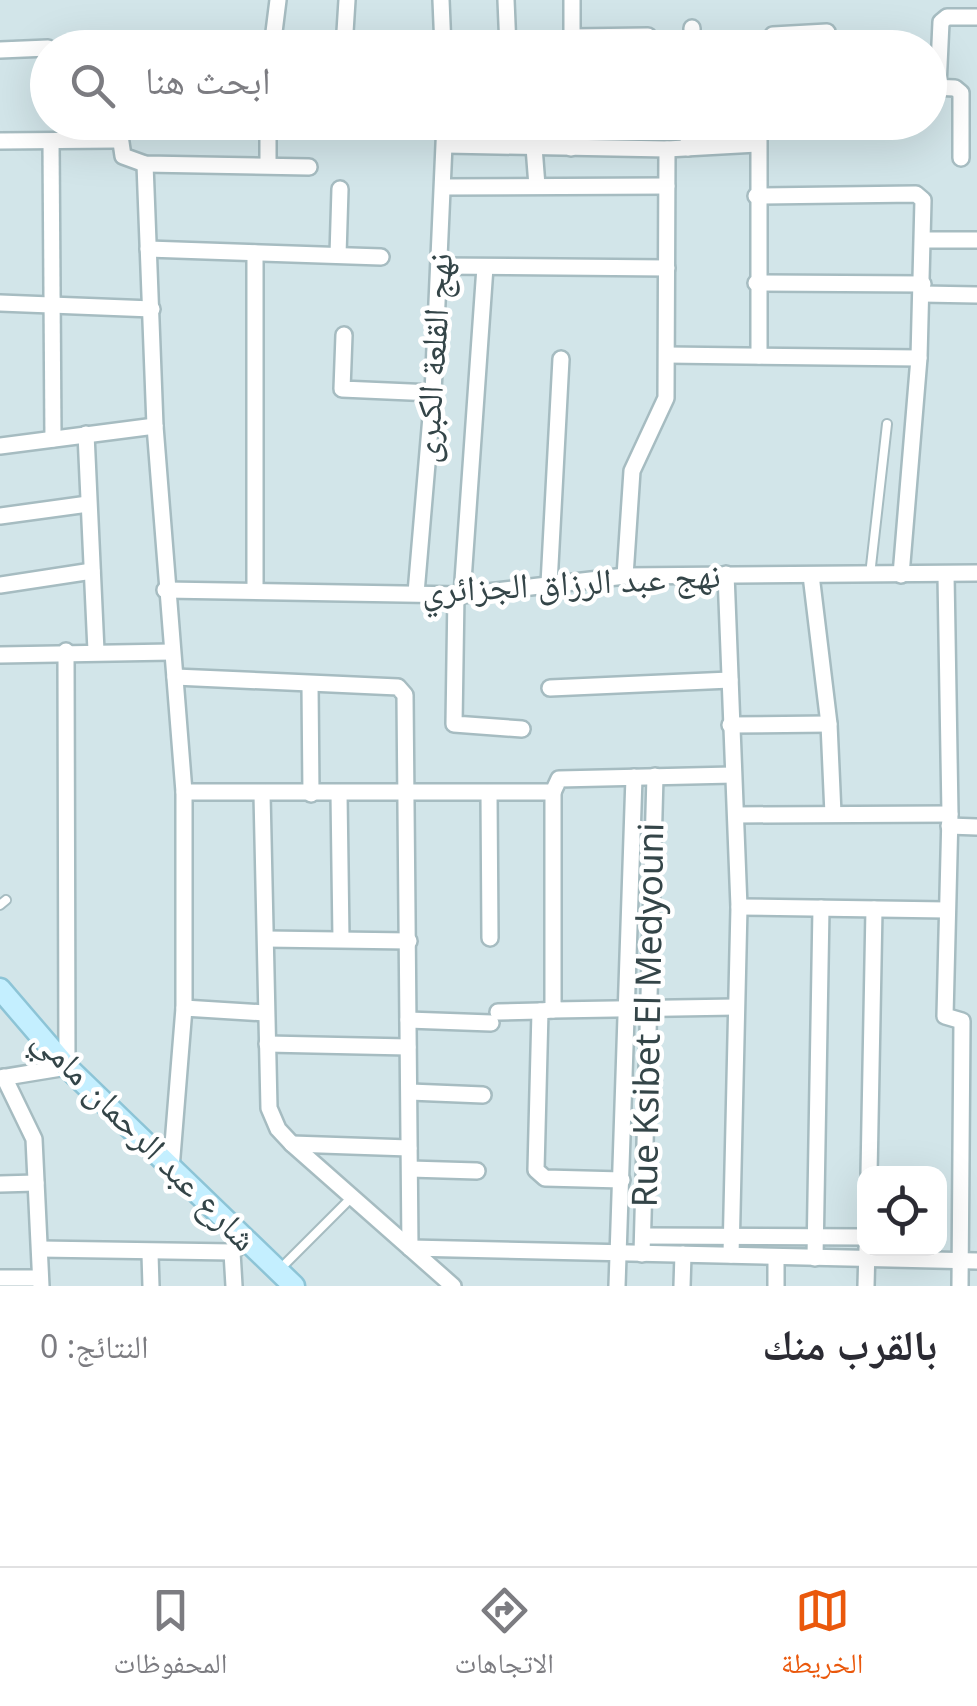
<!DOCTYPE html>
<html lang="ar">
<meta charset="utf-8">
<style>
:root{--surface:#fff;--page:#f2f2f3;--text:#2b2b33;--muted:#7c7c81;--line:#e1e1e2;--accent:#ea580c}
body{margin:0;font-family:"Noto Sans","Noto Naskh Arabic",sans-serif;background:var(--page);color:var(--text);direction:rtl}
.controls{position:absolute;right:30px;bottom:30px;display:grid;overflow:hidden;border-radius:20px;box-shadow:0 10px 40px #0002}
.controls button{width:90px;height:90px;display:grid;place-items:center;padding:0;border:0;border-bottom:2px solid var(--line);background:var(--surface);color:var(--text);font:50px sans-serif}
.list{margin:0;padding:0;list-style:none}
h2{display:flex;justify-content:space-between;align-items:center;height:130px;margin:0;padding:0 40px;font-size:42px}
h2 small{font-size:32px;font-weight:400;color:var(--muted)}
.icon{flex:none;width:55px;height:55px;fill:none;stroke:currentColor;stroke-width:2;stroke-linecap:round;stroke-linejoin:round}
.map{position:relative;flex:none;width:977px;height:1286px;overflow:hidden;direction:ltr}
.search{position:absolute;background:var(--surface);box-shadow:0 10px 40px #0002;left:30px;right:30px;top:30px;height:110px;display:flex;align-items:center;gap:25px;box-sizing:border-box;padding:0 35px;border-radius:55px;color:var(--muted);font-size:38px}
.sheet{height:280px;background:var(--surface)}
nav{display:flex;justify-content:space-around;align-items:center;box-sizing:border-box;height:140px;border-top:2px solid var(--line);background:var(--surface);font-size:28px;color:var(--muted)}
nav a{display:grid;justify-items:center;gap:5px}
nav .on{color:var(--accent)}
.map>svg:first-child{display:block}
</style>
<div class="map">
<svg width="977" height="1286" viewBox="0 0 977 1286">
<rect width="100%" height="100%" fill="#e5f1f4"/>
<path fill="#d2e5e9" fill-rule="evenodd" d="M0,0h977v1286h-977zM48,48h882v74h-882zM864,1174h76v74h-76z"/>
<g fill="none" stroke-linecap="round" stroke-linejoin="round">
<g stroke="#a6bcc1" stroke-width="12">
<g id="lane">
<polyline points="870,575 887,424"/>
<polyline points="0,905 6,900"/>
<polyline points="281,1268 352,1197"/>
</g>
</g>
<g stroke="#a6bcc1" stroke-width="20">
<g id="street">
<polyline points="441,0 443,48"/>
<polyline points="506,0 508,48"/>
<polyline points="572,0 572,48"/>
<polyline points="572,37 648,36"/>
<polyline points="76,48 272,41"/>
<polyline points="272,48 278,0"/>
<polyline points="344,48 347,0"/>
<polyline points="692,48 692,28"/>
<polyline points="765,48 773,35 827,32"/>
<polyline points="0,50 48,48"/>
<polyline points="930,87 955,88 961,93 961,158"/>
<polyline points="938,87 941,22 947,17 977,17"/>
<polyline points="118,122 123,156 145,164 309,167"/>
<polyline points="759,122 759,356"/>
<polyline points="0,141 117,140"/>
<polyline points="51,142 53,439"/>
<polyline points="446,145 667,149 757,144"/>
<polyline points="534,147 537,186"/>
<polyline points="571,148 571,122"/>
<polyline points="688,148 689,122"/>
<polyline points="145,164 155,426 184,792 184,1008 171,1169"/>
<polyline points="268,165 268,122"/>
<polyline points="444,187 667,186"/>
<polyline points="756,196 916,194 923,200 919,358 901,575"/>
<polyline points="923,240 977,240"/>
<polyline points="148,249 381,257"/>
<polyline points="255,253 255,590"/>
<polyline points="338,255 340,189"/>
<polyline points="439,266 667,268"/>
<polyline points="756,283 923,284"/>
<polyline points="922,294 977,295"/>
<polyline points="0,303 152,309"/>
<polyline points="344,335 342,389 433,393"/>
<polyline points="667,355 919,358"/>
<polyline points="86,434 96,651"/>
<polyline points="0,446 155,426"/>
<polyline points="0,516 88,504"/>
<polyline points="726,574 739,907 731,1255"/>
<polyline points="811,575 829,724 833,814"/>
<polyline points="946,575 950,814 945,1016 962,1021 960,1286"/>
<polyline points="625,576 632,471 666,398 667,149"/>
<polyline points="549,584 561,359"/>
<polyline points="0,585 92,571"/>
<polyline points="165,590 462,595 625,576 977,573"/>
<polyline points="416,593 433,393 445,122"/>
<polyline points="456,594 454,724 522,729"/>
<polyline points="462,595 485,267"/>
<polyline points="0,655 172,652"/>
<polyline points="175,677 398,687 405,695 410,1248"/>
<polyline points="310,684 311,794"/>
<polyline points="550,688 730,680"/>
<polyline points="730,725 829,724"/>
<polyline points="184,792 553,792 559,779 733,775"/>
<polyline points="553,792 553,1010 736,1007"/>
<polyline points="262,794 269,1108 278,1129 292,1144 453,1286"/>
<polyline points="339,794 341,939"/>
<polyline points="489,794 490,938"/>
<polyline points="736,815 950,814"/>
<polyline points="949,826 977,827"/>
<polyline points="739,907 946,910"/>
<polyline points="266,939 409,941"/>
<polyline points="184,1008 265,1013"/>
<polyline points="553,1010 540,1011 536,1170 545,1178 622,1180"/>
<polyline points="498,1012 540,1011"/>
<polyline points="408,1020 491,1023"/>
<polyline points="267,1044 408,1047"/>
<polyline points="4,1077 34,1139 41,1286"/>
<polyline points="0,1078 67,1067 66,651"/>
<polyline points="410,1092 483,1095"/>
<polyline points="292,1144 409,1148"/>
<polyline points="410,1169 477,1171"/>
<polyline points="869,1174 874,909"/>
<polyline points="0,1184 36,1183"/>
<polyline points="643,1236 864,1237"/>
<polyline points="410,1248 977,1261"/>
<polyline points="40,1249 232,1252 246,1241"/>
<polyline points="232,1252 234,1286"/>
<polyline points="150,1254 151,1286"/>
<polyline points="642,1254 655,776"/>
<polyline points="815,1258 821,908"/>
<polyline points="0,1278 40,1278"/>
<polyline points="617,1286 634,777"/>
<polyline points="682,1286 683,1254"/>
<polyline points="776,1286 776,1257"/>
<polyline points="866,1286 867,1248"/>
</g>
</g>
<g stroke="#8dc4d6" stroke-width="25">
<polyline id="secondary" points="0,989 67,1067 294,1286"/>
</g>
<use href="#lane" stroke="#fff" stroke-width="8"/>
<use href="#street" stroke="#fff" stroke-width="15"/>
<use href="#secondary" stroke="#c4efff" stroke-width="20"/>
</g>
<g text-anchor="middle" stroke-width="9" stroke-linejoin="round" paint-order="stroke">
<g font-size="35" fill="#344548" stroke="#fff">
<text transform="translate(433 358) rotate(-86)" y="12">نهج القلعة الكبرى</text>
<text transform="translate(571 583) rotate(-3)" y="12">نهج عبد الرزاق الجزائري</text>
<text transform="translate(648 1015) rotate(-89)" y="12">Rue Ksibet El Medyouni</text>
<text transform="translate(145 1139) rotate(45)" y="12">شارع عبد الرحمان مامي</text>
</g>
</g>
</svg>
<div class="controls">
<button><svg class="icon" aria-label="locate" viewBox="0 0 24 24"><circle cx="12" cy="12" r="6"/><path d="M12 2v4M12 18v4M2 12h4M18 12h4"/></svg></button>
</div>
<div class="search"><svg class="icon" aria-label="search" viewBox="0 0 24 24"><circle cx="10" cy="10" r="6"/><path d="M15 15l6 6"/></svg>ابحث هنا</div>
</div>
<section class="sheet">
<h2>بالقرب منك<small>النتائج: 0</small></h2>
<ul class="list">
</ul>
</section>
<nav>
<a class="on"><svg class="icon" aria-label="map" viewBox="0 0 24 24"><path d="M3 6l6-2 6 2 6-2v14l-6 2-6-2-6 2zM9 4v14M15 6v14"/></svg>الخريطة</a>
<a><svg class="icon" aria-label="directions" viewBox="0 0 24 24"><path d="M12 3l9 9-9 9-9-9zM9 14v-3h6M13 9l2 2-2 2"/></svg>الاتجاهات</a>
<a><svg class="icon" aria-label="saved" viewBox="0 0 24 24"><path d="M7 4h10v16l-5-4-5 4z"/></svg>المحفوظات</a>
</nav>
